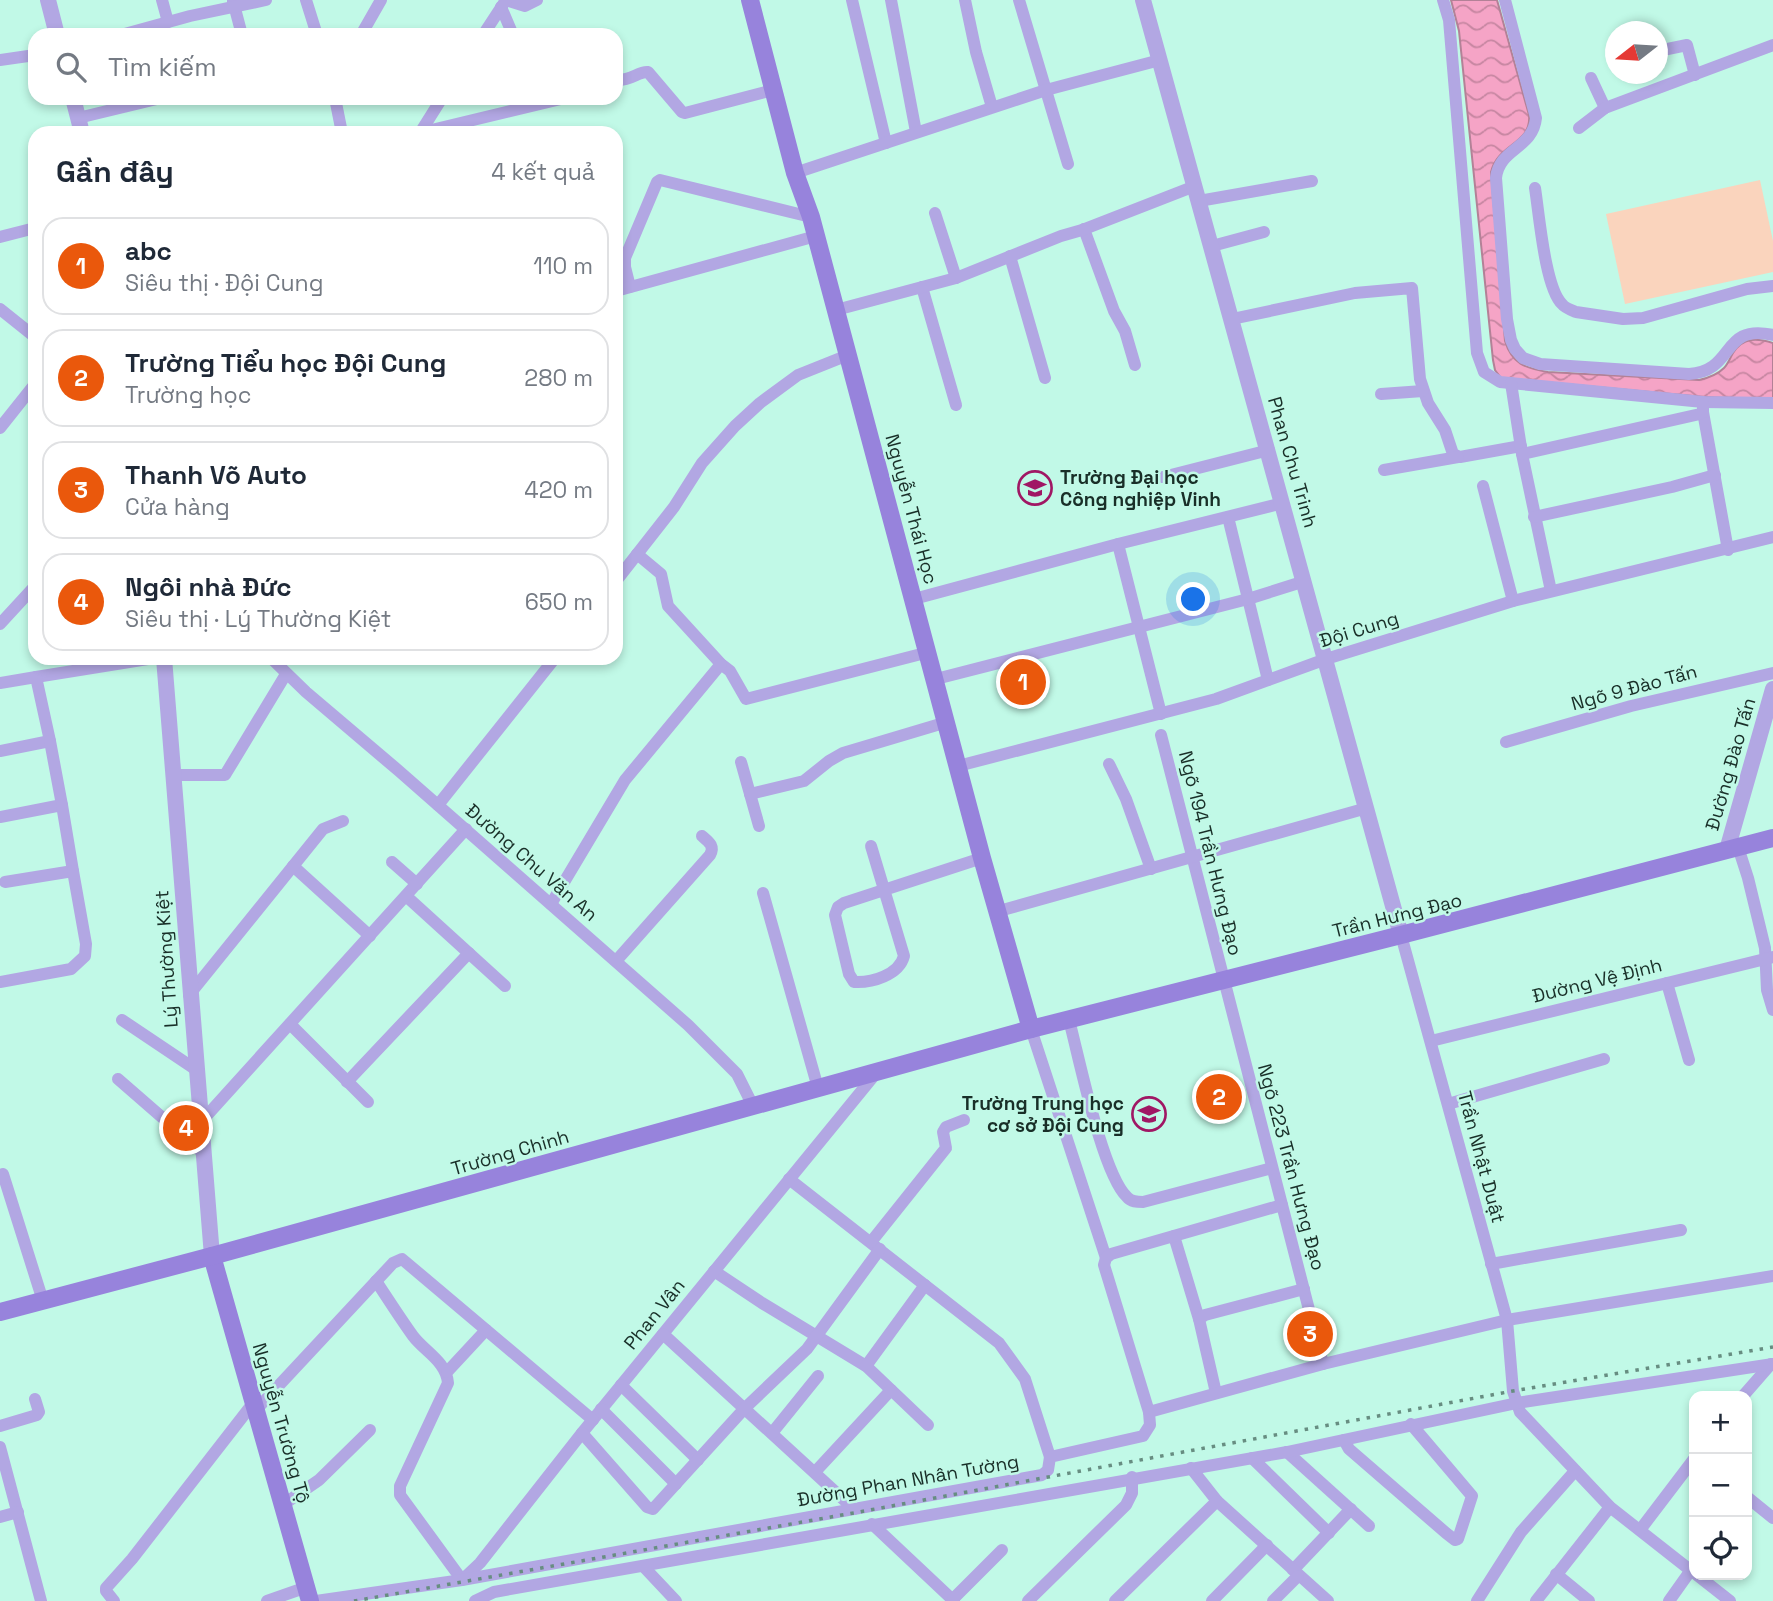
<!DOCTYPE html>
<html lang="vi">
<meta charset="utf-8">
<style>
:root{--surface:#fff;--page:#f2f2f3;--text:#1f2937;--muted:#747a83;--line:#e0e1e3;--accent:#ea580c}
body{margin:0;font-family:"Space Grotesk",sans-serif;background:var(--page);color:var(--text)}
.controls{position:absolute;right:21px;bottom:21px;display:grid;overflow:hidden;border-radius:14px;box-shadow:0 4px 10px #0003}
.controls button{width:63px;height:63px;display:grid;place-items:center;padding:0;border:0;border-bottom:2px solid var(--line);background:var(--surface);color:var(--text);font:35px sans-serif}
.compass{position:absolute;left:1605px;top:21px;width:63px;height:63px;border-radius:50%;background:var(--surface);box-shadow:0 4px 10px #0003;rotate:253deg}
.you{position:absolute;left:1194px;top:600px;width:24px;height:24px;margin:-18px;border:5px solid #fff;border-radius:50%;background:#1a73e8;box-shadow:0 0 0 10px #1a73e833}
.badge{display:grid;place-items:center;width:46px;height:46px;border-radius:50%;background:var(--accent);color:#fff;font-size:23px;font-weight:700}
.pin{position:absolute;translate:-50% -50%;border:4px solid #fff;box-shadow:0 2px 7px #0006}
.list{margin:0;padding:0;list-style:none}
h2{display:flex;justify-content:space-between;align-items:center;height:91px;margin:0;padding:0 28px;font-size:30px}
h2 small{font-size:23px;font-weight:400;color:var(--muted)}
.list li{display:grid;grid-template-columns:46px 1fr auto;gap:21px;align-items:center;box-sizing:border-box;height:98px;margin:0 14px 14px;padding:0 14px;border:2px solid var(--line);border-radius:21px}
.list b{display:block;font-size:26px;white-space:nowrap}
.list p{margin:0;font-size:23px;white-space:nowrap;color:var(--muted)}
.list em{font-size:23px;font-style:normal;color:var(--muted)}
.icon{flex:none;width:38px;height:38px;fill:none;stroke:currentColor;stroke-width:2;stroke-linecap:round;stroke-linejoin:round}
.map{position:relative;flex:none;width:1773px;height:1601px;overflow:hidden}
.search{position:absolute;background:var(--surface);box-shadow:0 4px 10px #0003;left:28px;top:28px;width:595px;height:77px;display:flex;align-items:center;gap:18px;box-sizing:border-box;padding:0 24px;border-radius:21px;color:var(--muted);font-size:26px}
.panel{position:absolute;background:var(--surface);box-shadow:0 4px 10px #0003;left:28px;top:126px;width:595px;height:539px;border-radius:21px}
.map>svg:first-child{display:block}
</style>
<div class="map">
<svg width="1773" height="1601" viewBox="0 0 1773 1601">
<defs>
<pattern id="water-waves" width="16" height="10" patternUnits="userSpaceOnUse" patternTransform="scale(1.75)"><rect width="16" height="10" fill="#f5a4c6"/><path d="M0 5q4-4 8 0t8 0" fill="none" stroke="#c686a1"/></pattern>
</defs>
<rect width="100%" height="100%" fill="#c1f9e7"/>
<polygon fill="#fad4bd" points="1760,180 1773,241 1773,272 1625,304 1606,214"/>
<path fill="url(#water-waves)" stroke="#b38197" stroke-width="2" d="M1451,0h46l32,115c3,29 -31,28 -38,57l14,169c7,23 20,27 43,31l151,8c9,-2 18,-5 25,-12 4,-4 6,-10 9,-15 10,-16 24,-15 40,-10v57l-69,-3 -203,-19 -6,-8 -2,-10 -34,-329z"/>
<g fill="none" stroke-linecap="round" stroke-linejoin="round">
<g stroke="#b2a7e3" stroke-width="12">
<polyline points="162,0 168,22"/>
<polyline points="306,0 317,35"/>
<polyline points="506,0 525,6 537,0"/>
<polyline points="852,0 886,143"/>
<polyline points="891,0 916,132"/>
<polyline points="965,0 976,52 992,107"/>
<polyline points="1019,0 1068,164"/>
<polyline points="1443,0 1449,20 1477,353 1484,372 1500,382 1703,402 1773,403"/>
<path d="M1505,0l31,118c-3,31 -37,30 -40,60l11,141 4,21 4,9 8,9 17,6 149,10c47,-3 31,-51 84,-39"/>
<polyline points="233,1 242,35"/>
<polyline points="501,7 513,35"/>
<polyline points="121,35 190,16 266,0"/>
<polyline points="361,35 381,0"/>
<polyline points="483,35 506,0"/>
<polyline points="1658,51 1687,45 1695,75"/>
<polyline points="0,60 35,55"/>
<polyline points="1591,78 1605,108"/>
<path d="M616,80c16,1 22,-9 32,-8l34,40 3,1 88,-23"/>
<polyline points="335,98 342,133"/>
<polyline points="78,118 161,98"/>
<polyline points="1579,128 1605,108 1773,45"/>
<polyline points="419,133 565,98"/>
<polyline points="420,133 442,98"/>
<polyline points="795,173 1046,90 1160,60"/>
<path d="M1535,188c4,25 10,100 27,116 3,4 9,6 14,8l47,7 20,-1 104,-29 26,-3"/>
<polyline points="1199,201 1312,181"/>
<polyline points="935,213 956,278"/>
<polyline points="1084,229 1114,311 1125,331 1135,365"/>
<polyline points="0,237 35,228"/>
<polyline points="1212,246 1264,232"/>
<polyline points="1010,256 1045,378"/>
<polyline points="630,287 625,267 625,258 657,182 660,180 811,217"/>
<polyline points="922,287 956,405"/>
<polyline points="616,291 816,236"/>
<polyline points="0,309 35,337"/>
<polyline points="836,310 956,278 1061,236 1082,230 1195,186"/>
<polyline points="1232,319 1355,293 1412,288 1420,379 1428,403 1445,430 1453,454 1460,457 1521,446"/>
<polyline points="1511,383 1522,454 1551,591"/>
<polyline points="1381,394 1423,391"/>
<polyline points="1703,412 1728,550"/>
<polyline points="0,428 35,384"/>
<polyline points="1522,454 1700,414 1703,412 1703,402"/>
<polyline points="1384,470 1458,457"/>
<polyline points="1163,477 1269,450"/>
<polyline points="1483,486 1513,601"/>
<polyline points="1228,517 1268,680"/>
<polyline points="1534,517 1672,487 1715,475"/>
<polyline points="1118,544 1161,714"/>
<polyline points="637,554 661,574 668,606 721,664 730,671 746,699 929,652"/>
<polyline points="616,581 674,507 702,463 735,426 760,403 798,375 848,355"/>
<polyline points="914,599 1118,544 1283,503"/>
<polyline points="0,624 35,586"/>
<polyline points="271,658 306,692 399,771 688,1025 737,1074 753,1106"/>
<polyline points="36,677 154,658"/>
<polyline points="936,679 1248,599 1305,581"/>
<polyline points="0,683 36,677 50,741 0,751"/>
<polyline points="1161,735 1323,1364"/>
<polyline points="1506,742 1631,706 1773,673"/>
<polyline points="741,762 759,826"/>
<polyline points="1109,764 1126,799 1151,869"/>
<polyline points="958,766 1216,699 1326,659 1513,601 1773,537"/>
<polyline points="173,775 225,775 286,674"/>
<polyline points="750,794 804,781 829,761 843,753 947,722"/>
<polyline points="438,805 555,658"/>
<polyline points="0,817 62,805 50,741"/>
<path d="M871,846l33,110c-5,19 -32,27 -50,26l-5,-8 -14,-59 3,-8 6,-4 138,-45"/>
<polyline points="1738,847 1748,878 1765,948 1767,990 1773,1010"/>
<polyline points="392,862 417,884"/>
<polyline points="293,866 370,936"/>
<polyline points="5,882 73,871 62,805"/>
<polyline points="763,893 818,1088"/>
<polyline points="406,896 505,986"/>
<polyline points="551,904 625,780 721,664"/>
<polyline points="999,911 1367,808"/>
<polyline points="1401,935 1507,1320 1513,1391 1520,1412 1610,1507 1694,1573"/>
<path d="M616,961l94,-106c5,-9 -1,-13 -8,-19"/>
<polyline points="0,982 71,969 85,956 86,944 73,871"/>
<polyline points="1667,983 1689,1060"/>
<polyline points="189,995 323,829 343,821"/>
<polyline points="122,1020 195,1069"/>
<path d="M1069,1020c10,37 33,153 58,177 4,5 10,5 16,5l129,-34"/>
<polyline points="290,1024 368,1102"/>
<polyline points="1031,1029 1106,1258"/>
<polyline points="1431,1041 1773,957"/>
<polyline points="118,1079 203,1153"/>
<polyline points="347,1082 469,953"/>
<polyline points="1448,1104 1604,1059"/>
<polyline points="200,1123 466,829"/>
<polyline points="3,1174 43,1301"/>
<polyline points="789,1179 999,1343 1025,1379 1050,1457"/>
<polyline points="1174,1236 1199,1319"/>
<polyline points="871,1242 946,1148 943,1132 946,1127 964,1120"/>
<polyline points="1491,1264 1681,1230"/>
<polyline points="714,1271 762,1303 866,1366 928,1425"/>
<path d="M376,1281c12,18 24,37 37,55 12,16 33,25 35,47l-48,103v9l62,85 18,-17 102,-130 295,-361"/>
<polyline points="663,1334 854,1509"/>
<polyline points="866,1366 925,1285"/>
<polyline points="447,1372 486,1330"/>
<polyline points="621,1385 698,1460"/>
<polyline points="1216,1393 1199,1319 1205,1315 1304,1289"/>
<polyline points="1743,1396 1771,1364"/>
<polyline points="601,1409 676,1484"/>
<polyline points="256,1410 393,1263 402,1259 593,1420"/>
<polyline points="1149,1412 1104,1265 1106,1258 1111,1254 1282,1205"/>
<polyline points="0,1426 37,1415 39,1412 35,1399"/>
<polyline points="582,1433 647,1507 653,1509 745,1408 807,1349 880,1249"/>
<polyline points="772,1433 818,1376"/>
<polyline points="1344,1440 1349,1449 1446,1533 1455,1540 1458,1539 1472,1496 1411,1424"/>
<polyline points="0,1447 41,1601"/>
<polyline points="1287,1452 1369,1526"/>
<polyline points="1252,1458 1329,1533"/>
<polyline points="1191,1468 1217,1501"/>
<polyline points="815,1472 891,1390"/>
<polyline points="1747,1497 1773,1518"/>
<polyline points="284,1504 319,1480 370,1430"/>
<polyline points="0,1517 18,1512"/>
<polyline points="872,1524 954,1601"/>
<polyline points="1640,1530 1694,1459"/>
<polyline points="643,1566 676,1601"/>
<polyline points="1293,1570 1351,1509"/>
<polyline points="1556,1574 1589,1601"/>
<polyline points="1697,1575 1730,1601"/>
<polyline points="953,1599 1002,1550"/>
<polyline points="114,1601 106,1591 106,1588 132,1559 254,1402"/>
<polyline points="267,1601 307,1587"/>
<polyline points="316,1601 462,1580 1042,1475 1048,1470 1050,1457 1143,1436 1150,1425 1149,1412 1323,1364 1507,1320 1773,1276"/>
<polyline points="475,1601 494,1592 1287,1452 1517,1403 1773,1364"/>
<polyline points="1028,1601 1126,1505 1132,1493 1132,1477"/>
<polyline points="1115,1601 1217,1501 1328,1601"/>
<polyline points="1212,1601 1267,1545"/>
<polyline points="1273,1601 1298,1576"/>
<polyline points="1477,1601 1521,1532 1575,1471"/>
<polyline points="1536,1601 1610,1507"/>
<polyline points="1669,1601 1691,1570"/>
</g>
<g stroke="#b2a7e3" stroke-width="16">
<polyline points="48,0 57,35"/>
<polyline points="1143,0 1401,935"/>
<polyline points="73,98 82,133"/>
<polyline points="164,658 212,1256"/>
<polyline points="1727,850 1773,689"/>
</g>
<g stroke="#9783dc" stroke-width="18">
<polyline points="750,0 795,173 811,217 982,858 1031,1029"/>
<polyline points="212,1256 310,1601"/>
<polyline points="0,1312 212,1256 1031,1029 1401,935 1773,838"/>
</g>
<polyline stroke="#678d81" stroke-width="3.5" stroke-dasharray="3.5 7" stroke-linecap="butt" points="354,1601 859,1512 1513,1391 1773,1347"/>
</g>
<defs>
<g id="university-ring" transform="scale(1.75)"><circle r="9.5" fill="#c1f9e7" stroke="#a01764" stroke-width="1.5"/><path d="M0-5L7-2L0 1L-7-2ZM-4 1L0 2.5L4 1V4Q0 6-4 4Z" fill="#a01764"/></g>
<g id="school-ring" transform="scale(1.75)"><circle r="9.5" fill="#c1f9e7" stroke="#a01764" stroke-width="1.5"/><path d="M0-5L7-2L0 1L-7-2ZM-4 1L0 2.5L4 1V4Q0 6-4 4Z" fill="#a01764"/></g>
</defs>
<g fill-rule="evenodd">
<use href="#university-ring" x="1035" y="488"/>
<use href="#school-ring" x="1149" y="1114"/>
</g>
<g text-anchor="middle" stroke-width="5" stroke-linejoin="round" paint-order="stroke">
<g font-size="19" fill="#192f28" stroke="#c1f9e7">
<text transform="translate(1293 462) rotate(74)" y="7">Phan Chu Trinh</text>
<text transform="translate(912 509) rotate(75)" y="7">Nguyễn Thái Học</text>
<text transform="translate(1359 629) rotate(-17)" y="7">Đội Cung</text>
<text transform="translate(1634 687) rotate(-15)" y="7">Ngõ 9 Đào Tấn</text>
<text transform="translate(1730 764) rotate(-74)" y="7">Đường Đào Tấn</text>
<text transform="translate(1211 853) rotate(76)" y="7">Ngõ 194 Trần Hưng Đạo</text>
<text transform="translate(532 862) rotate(41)" y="7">Đường Chu Văn An</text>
<text transform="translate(1397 915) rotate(-14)" y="7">Trần Hưng Đạo</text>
<text transform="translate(166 959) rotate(-94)" y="7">Lý Thường Kiệt</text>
<text transform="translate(1597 980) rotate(-14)" y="7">Đường Vệ Định</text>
<text transform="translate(510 1152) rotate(-16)" y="7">Trường Chinh</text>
<text transform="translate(1482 1157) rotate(75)" y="7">Trần Nhật Duật</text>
<text transform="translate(1292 1167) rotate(75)" y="7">Ngõ 223 Trần Hưng Đạo</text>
<text transform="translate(654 1314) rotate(-51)" y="7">Phan Vân</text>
<text transform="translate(282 1423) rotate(74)" y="7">Nguyễn Trường Tộ</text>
<text transform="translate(908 1480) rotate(-10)" y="7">Đường Phan Nhân Tường</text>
</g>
<g font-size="19" font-weight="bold" fill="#192f28" stroke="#c1f9e7" text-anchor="start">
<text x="1060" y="484">Trường Đại học<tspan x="1060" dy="22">Công nghiệp Vinh</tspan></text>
<text x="1124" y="1110" text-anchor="end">Trường Trung học<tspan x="1124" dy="22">cơ sở Đội Cung</tspan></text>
</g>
</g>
</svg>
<div class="controls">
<button>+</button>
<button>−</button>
<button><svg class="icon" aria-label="locate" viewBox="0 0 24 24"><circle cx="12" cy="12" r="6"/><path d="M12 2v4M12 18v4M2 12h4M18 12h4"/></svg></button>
</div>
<svg class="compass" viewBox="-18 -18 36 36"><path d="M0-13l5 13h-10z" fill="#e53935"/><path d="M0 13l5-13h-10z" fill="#747a83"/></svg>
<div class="you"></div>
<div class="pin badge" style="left:1023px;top:682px">1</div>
<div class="pin badge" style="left:1219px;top:1097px">2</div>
<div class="pin badge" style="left:1310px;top:1334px">3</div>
<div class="pin badge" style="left:186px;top:1128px">4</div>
<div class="search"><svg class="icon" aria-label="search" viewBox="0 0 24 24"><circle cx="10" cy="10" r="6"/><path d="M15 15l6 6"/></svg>Tìm kiếm</div>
<section class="panel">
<h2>Gần đây<small>4 kết quả</small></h2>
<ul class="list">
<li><span class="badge">1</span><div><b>abc</b><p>Siêu thị · Đội Cung</p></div><em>110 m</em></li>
<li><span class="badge">2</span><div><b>Trường Tiểu học Đội Cung</b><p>Trường học</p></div><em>280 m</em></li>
<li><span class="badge">3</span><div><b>Thanh Võ Auto</b><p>Cửa hàng</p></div><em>420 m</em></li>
<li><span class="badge">4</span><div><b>Ngôi nhà Đức</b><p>Siêu thị · Lý Thường Kiệt</p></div><em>650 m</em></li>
</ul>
</section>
</div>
